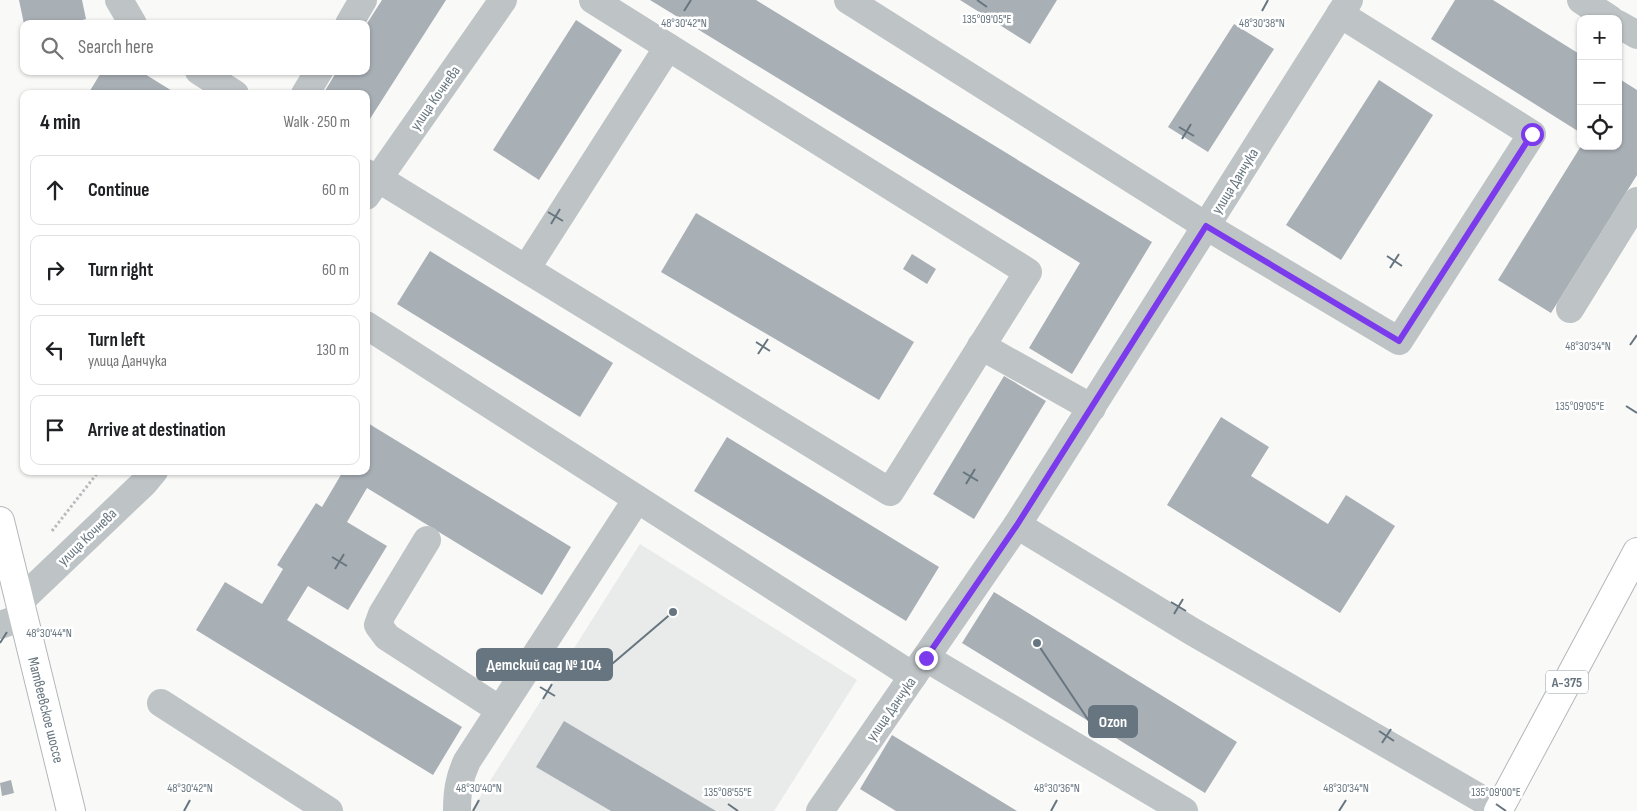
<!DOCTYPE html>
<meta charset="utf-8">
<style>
:root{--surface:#fff;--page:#f2f2f2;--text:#202124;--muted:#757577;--line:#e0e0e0}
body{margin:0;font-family:"Sofia Sans Condensed",sans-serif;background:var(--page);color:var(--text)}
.controls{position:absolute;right:15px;top:15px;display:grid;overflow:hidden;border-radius:10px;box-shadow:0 1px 4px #0004}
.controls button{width:45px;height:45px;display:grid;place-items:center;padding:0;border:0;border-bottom:1px solid var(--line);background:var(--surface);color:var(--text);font:25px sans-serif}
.stop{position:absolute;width:15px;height:15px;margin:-11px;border:4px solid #7c3aed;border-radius:50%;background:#fff}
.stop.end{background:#7c3aed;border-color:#fff;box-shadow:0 1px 5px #0008}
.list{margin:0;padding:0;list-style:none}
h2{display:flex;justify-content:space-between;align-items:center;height:65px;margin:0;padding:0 20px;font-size:21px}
h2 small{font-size:16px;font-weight:400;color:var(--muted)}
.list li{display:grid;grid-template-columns:32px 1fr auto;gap:15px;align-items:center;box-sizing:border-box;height:70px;margin:0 10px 10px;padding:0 10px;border:1px solid var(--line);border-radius:10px}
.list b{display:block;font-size:19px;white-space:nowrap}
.list p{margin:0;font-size:16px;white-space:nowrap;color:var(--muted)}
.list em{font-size:16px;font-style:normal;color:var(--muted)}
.icon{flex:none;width:28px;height:28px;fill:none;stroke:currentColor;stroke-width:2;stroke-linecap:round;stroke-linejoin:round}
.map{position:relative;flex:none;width:1637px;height:811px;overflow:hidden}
.search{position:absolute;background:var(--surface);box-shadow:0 1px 4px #0004;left:20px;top:20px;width:350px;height:55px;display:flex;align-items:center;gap:12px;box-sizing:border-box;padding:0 18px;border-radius:10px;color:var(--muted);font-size:19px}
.panel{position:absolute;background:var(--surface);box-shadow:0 1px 4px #0004;left:20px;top:90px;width:350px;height:385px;border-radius:10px}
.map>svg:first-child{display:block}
</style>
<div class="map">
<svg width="1637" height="811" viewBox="0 0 1637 811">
<rect width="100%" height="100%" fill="#f9f9f7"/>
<polygon fill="#e9eaea" points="640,544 857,680 774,811 471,811"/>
<g fill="#a8afb5">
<polygon points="19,0 82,0 86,19 67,24 24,24"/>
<polygon points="382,0 446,0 366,125 366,94 323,94 337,71 366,71 366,25"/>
<polygon points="650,0 756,0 1152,242 1072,374 1029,348 1080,263"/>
<polygon points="960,0 1057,0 1030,44"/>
<polygon points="1455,0 1493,0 1581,55 1581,133 1431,39"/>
<polygon points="576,20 622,50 539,180 493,150"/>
<polygon points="1234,24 1274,49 1208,152 1168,127"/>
<polygon points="102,71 140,71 177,94 88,94"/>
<polygon points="1618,78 1637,90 1637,175 1551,313 1498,280 1581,146 1618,146"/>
<polygon points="1379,80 1433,115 1341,260 1286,225"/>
<polygon points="696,213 914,342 879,400 661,272"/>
<polygon points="430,251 613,363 580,417 397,304"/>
<polygon points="912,254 936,269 927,284 903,269"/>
<polygon points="1004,376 1046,401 974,519 933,494"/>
<polygon points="1221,417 1269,447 1251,476 1328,524 1346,495 1395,526 1340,613 1167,505"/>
<polygon points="366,422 571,547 542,595 367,488 347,522 387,546 348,610 308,586 287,620 462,727 433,775 196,630 225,582 262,604 283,569 277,565 316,503 322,507 342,473 339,471 366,471"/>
<polygon points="727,437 939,567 906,621 694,491"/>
<polygon points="994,592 1237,742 1205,793 962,643"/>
<polygon points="564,721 716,811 611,811 536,767"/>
<polygon points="892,735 1017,811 896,811 860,789"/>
<polygon points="11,780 14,793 2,796 0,783"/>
</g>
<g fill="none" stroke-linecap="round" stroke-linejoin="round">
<g stroke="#b2b7bb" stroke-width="30">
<polyline id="major" points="0,521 71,811"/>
</g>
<g stroke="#b4b8bb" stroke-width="30">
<polyline id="highway" points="1498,811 1637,552"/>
</g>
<polyline stroke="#b9bcbf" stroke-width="3" stroke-dasharray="2.5 2.5" stroke-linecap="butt" points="52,531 99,471"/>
<g stroke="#bec3c6" stroke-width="28">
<polyline points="119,0 133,24"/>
<polyline points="848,0 1206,226 1399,341 1532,134 1340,14"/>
<polyline points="1581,0 1610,19"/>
<polyline points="349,24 363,0"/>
<polyline points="1618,24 1637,35"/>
<polyline points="199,71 235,94"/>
<polyline points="305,94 319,71"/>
<polyline points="366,173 379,179 890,492 1028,272 593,0"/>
<polyline points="366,196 503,0"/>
<polyline points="526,269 668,47"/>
<polyline points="1570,309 1637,201"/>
<polyline points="366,325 913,676"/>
<polyline points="981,346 1092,408"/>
<polyline points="1017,525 1193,632 1499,809"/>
<polyline points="427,540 382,614 378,625 387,637 500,710"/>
<polyline points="19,602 144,483 154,471"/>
<polyline points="0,625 23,617"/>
<polyline points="926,658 1184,811"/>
<polyline points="161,703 329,811"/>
<path d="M457,811c0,-19 2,-33 10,-50l170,-262"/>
<polyline points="820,811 1017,525 1349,0"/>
</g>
<use href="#major" stroke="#fff" stroke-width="28"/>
<use href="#highway" stroke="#fff" stroke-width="28"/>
</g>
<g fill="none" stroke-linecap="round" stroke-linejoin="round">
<polyline stroke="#7c3aed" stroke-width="6" points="926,658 1017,525 1206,226 1399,341 1532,134"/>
</g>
<path fill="none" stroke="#66757f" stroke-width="2" d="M977,0l10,7M684,11l7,-11M1262,11l6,-11M1179,127l15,9M1182,139l9,-15M548,212l15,9M551,224l9,-15M1387,256l15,10M1390,268l9,-14M756,342l14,9M1630,345l7,-10M758,354l10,-15M1626,406l11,7M963,472l15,9M966,484l9,-15M332,557l15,9M335,569l9,-15M1171,602l15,9M1174,614l9,-15M0,643l7,-11M540,687l15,9M543,699l9,-15M1379,731l15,10M1382,743l9,-14M728,804l10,7M1496,804l10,7M184,811l6,-11M473,811l6,-11M1051,811l6,-11M1339,811l7,-11"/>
<g text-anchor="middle" stroke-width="5" stroke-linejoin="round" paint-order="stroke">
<rect fill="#fff" stroke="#949ea5" stroke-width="1" x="1546" y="670.5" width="42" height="23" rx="4"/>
<g font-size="14" font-weight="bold" fill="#66757f">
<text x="1567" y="687">А-375</text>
</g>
<g font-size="15" fill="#66757f" stroke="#fff">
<text transform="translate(435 98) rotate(-55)" y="5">улица Кочнева</text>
<text transform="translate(1235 181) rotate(-58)" y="5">улица Данчука</text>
<text transform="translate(87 537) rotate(-44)" y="5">улица Кочнева</text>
<text transform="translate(891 709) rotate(-55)" y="5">улица Данчука</text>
<text transform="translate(46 710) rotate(76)" y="5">Матвеевское шоссе</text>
</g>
</g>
<g font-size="12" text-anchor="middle" fill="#66757f" stroke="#fff" stroke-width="5" stroke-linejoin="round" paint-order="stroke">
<text x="987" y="23">135°09'05"E</text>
<text x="684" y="27">48°30'42"N</text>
<text x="1262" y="27">48°30'38"N</text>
<text x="1588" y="350">48°30'34"N</text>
<text x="1580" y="410">135°09'05"E</text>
<text x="49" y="637">48°30'44"N</text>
<text x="190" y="792">48°30'42"N</text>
<text x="479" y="792">48°30'40"N</text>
<text x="1057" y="792">48°30'36"N</text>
<text x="1346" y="792">48°30'34"N</text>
<text x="728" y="796">135°08'55"E</text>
<text x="1496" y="796">135°09'00"E</text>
</g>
<path fill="none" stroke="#66757f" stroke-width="2" d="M673 612L612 664M1037 643L1089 721"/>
<g fill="#66757f" stroke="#fff" stroke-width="2">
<circle cx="673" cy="612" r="5"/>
<circle cx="1037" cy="643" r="5"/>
</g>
<g fill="#66757f" stroke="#66757f" stroke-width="2">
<rect x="477" y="649" width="135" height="31" rx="5"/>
<rect x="1089" y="706" width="48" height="31" rx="5"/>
</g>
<g font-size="16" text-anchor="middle" font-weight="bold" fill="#fff">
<text x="544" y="670">Детский сад № 104</text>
<text x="1113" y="727">Ozon</text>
</g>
</svg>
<div class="controls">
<button>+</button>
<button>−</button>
<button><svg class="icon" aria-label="locate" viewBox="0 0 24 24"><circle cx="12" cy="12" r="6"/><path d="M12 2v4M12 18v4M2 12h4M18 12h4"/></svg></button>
</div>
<div class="stop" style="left:1532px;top:134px"></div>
<div class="stop end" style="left:926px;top:658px"></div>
<div class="search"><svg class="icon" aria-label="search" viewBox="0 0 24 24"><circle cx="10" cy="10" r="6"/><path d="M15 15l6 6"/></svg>Search here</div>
<section class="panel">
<h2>4 min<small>Walk · 250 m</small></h2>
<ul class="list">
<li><svg class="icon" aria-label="ahead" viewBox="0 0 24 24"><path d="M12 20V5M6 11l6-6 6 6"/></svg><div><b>Continue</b></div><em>60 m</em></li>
<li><svg class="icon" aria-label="right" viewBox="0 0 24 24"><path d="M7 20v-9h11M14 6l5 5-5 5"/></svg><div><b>Turn right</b></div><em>60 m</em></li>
<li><svg class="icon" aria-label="left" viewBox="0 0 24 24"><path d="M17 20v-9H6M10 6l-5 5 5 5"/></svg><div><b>Turn left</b><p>улица Данчука</p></div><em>130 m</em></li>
<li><svg class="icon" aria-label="arrive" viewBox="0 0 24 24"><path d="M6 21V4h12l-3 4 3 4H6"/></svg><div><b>Arrive at destination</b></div></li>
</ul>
</section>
</div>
